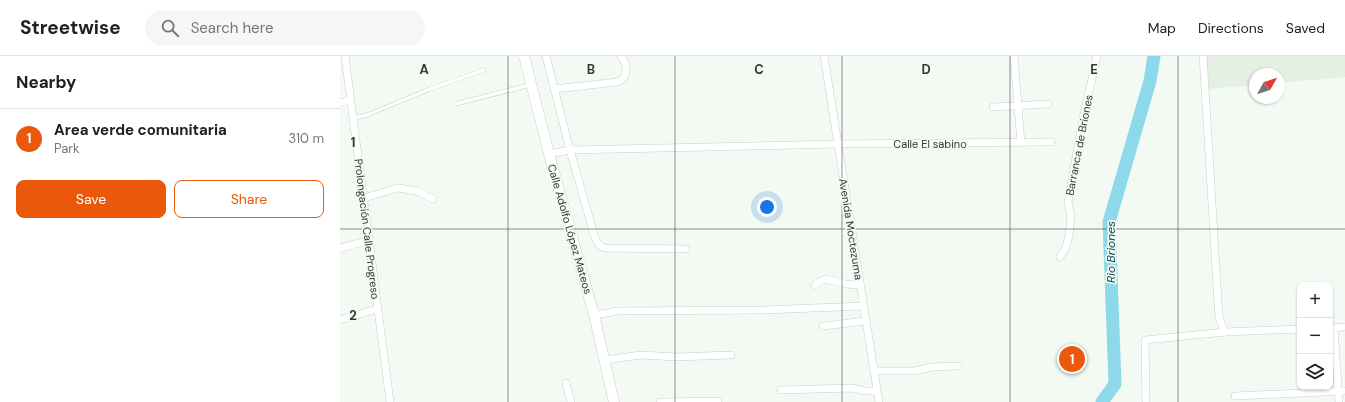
<!DOCTYPE html>
<meta charset="utf-8">
<style>
:root{--surface:#fff;--page:#f6f6f6;--text:#202124;--muted:#757577;--line:#e0e0e0;--accent:#ea580c}
body{margin:0;font-family:"DM Sans",sans-serif;background:var(--page);color:var(--text)}
.controls{position:absolute;right:12px;bottom:12px;display:grid;overflow:hidden;border-radius:8px;box-shadow:0 1px 3px #0004}
.controls button{width:36px;height:36px;display:grid;place-items:center;padding:0;border:0;border-bottom:1px solid var(--line);background:var(--surface);color:var(--text);font:20px sans-serif}
.compass{position:absolute;left:909px;top:12px;width:36px;height:36px;border-radius:50%;background:var(--surface);box-shadow:0 1px 3px #0004;rotate:51deg}
.you{position:absolute;left:427px;top:151px;width:14px;height:14px;margin:-10px;border:3px solid #fff;border-radius:50%;background:#1a73e8;box-shadow:0 0 0 6px #1a73e833}
.badge{display:grid;place-items:center;width:26px;height:26px;border-radius:50%;background:var(--accent);color:#fff;font-size:13px;font-weight:700}
.pin{position:absolute;translate:-50% -50%;border:2px solid #fff;box-shadow:0 1px 4px #0006}
.list{margin:0;padding:0;list-style:none}
h2{display:flex;justify-content:space-between;align-items:center;height:52px;margin:0;padding:0 16px;font-size:17px}
h2 small{font-size:13px;font-weight:400;color:var(--muted)}
.list li{display:grid;grid-template-columns:26px 1fr auto;gap:12px;align-items:center;box-sizing:border-box;height:60px;padding:0 16px;border-top:1px solid var(--line)}
.list b{display:block;font-size:15px;white-space:nowrap}
.list p{margin:0;font-size:13px;white-space:nowrap;color:var(--muted)}
.list em{font-size:13px;font-style:normal;color:var(--muted)}
.actions{display:flex;gap:8px;padding:12px 16px}
.actions a{flex:1;padding:9px 0;border:1px solid var(--accent);border-radius:8px;text-align:center;font-size:14px;color:var(--accent)}
.actions .main{background:var(--accent);color:#fff}
.icon{flex:none;width:22px;height:22px;fill:none;stroke:currentColor;stroke-width:2;stroke-linecap:round;stroke-linejoin:round}
.map{position:relative;flex:none;width:1005px;height:346px;overflow:hidden}
header{display:flex;align-items:center;gap:24px;box-sizing:border-box;height:56px;padding:0 20px;background:var(--surface);border-bottom:1px solid var(--line)}
header strong{font-size:19px}
nav{display:flex;gap:22px;margin-inline-start:auto;font-size:14px}
.search{width:280px;height:36px;background:var(--page);display:flex;align-items:center;gap:10px;box-sizing:border-box;padding:0 14px;border-radius:22px;color:var(--muted);font-size:15px}
main{display:flex}
aside{flex:1;background:var(--surface)}
.map>svg:first-child{display:block}
</style>
<header>
<strong>Streetwise</strong>
<div class="search"><svg class="icon" aria-label="search" viewBox="0 0 24 24"><circle cx="10" cy="10" r="6"/><path d="M15 15l6 6"/></svg>Search here</div>
<nav><a>Map</a><a>Directions</a><a>Saved</a></nav>
</header>
<main>
<aside>
<h2>Nearby<small></small></h2>
<ul class="list">
<li><span class="badge">1</span><div><b>Area verde comunitaria</b><p>Park</p></div><em>310 m</em></li>
</ul>
<div class="actions"><a class="main">Save</a><a>Share</a></div>
</aside>
<div class="map">
<svg width="1005" height="346" viewBox="0 0 1005 346">
<rect width="100%" height="100%" fill="#f3faf3"/>
<polygon fill="#e3f0e2" points="866,0 1005,0 1005,21 939,27 939,18 915,18 915,29 868,33"/>
<g fill="none" stroke-linecap="round" stroke-linejoin="round">
<polyline stroke="#8dd8e9" stroke-width="13" points="762,346 775,328 769,166 810,25 814,0"/>
<g stroke="#c8cfc8" stroke-width="4.5">
<g id="lane">
<polyline points="115,48 190,29"/>
<polyline points="13,62 27,59 90,33 144,14"/>
</g>
</g>
<g stroke="#c8cfc8" stroke-width="8">
<g id="street">
<polyline points="5,0 50,346"/>
<polyline points="206,0 230,94 255,182 260,190 265,192 346,193"/>
<polyline points="484,0 539,346"/>
<polyline points="674,0 681,87"/>
<polyline points="863,0 879,262 885,276"/>
<path d="M214,33l64,-7c11,-6 10,-17 3,-26"/>
<polyline points="0,47 11,44"/>
<polyline points="653,51 708,48"/>
<polyline points="209,98 230,94 498,88 711,86"/>
<polyline points="24,142 58,132 77,135 93,143"/>
<polyline points="0,192 30,184"/>
<polyline points="720,201 726,191 729,179 731,161 728,146 742,67 757,0"/>
<polyline points="475,229 480,225 486,223 505,228 520,229"/>
<polyline points="254,259 278,255 423,254 524,250"/>
<polyline points="0,264 37,253"/>
<polyline points="483,270 526,265"/>
<polyline points="990,272 1005,271"/>
<polyline points="994,272 999,346"/>
<polyline points="265,304 301,299 336,301 391,299"/>
<polyline points="534,315 574,315 592,311 618,310"/>
<polyline points="226,327 231,346"/>
<polyline points="441,334 512,332 525,335 537,335"/>
<polyline points="895,340 1005,335"/>
<polyline points="320,346 378,345"/>
<polyline points="806,346 805,284 885,276 960,273"/>
</g>
</g>
<g stroke="#c8cfc8" stroke-width="11">
<polyline id="secondary" points="184,0 209,98 254,259 274,346"/>
</g>
<use href="#lane" stroke="#fff" stroke-width="3.5"/>
<use href="#street" stroke="#fff" stroke-width="7"/>
<use href="#secondary" stroke="#fff" stroke-width="10"/>
</g>
<path fill="none" stroke="#373937" stroke-width="1" stroke-opacity="0.55" d="M168,0v346M335,0v346M502,0v346M670,0v346M838,0v346M0,173h1005"/>
<g text-anchor="middle" stroke-width="3.5" stroke-linejoin="round" paint-order="stroke">
<g font-size="11" fill="#373937" stroke="#f3faf3">
<text x="590" y="92">Calle El sabino</text>
<text transform="translate(739 89) rotate(-79)" y="4">Barranca de Briones</text>
<text transform="translate(27 173) rotate(83)" y="4">Prolongación Calle Progreso</text>
<text transform="translate(230 173) rotate(74)" y="4">Calle Adolfo López Mateos</text>
<text transform="translate(511 173) rotate(81)" y="4">Avenida Moctezuma</text>
</g>
<g font-size="12" font-style="italic" fill="#0a4e5a" stroke="#f3faf3">
<text transform="translate(771 196) rotate(-90)" y="4">Rio Briones</text>
</g>
</g>
<g font-size="13" text-anchor="middle" font-weight="bold" fill="#373937" stroke="#f3faf3" stroke-width="3.5" stroke-linejoin="round" paint-order="stroke">
<text x="84" y="18">A</text>
<text x="251" y="18">B</text>
<text x="419" y="18">C</text>
<text x="586" y="18">D</text>
<text x="754" y="18">E</text>
<text x="13" y="91">1</text>
<text x="13" y="264">2</text>
</g>
</svg>
<div class="controls">
<button>+</button>
<button>−</button>
<button><svg class="icon" aria-label="layers" viewBox="0 0 24 24"><path d="M12 4l9 5-9 5-9-5zM3 14l9 5 9-5"/></svg></button>
</div>
<svg class="compass" viewBox="-18 -18 36 36"><path d="M0-13l5 13h-10z" fill="#e53935"/><path d="M0 13l5-13h-10z" fill="#757577"/></svg>
<div class="you"></div>
<div class="pin badge" style="left:732px;top:303px">1</div>
</div>
</main>
